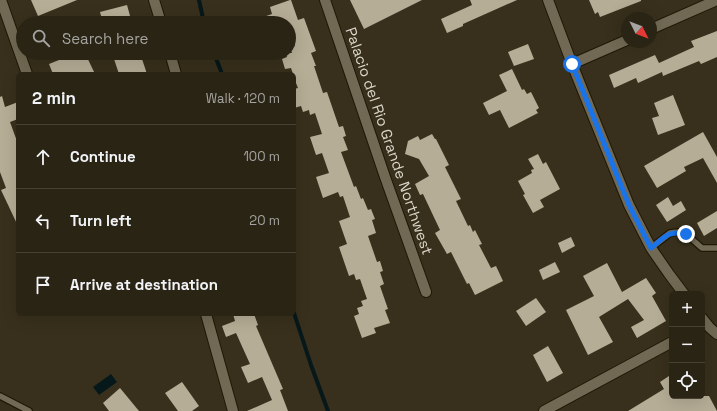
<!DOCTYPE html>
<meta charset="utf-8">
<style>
:root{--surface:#2a2415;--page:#363022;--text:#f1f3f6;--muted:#a5a4a0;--line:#464134}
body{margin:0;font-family:"Space Grotesk",sans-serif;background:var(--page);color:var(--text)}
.controls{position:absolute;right:12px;bottom:12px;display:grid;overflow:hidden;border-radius:6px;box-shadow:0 4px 16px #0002}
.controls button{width:36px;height:36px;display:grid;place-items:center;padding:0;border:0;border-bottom:1px solid var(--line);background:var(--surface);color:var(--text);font:20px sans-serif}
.compass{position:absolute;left:621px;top:12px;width:36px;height:36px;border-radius:50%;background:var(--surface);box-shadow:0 4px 16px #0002;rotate:132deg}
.stop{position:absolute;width:12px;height:12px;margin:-9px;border:3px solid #1a73e8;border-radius:50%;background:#fff}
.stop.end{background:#1a73e8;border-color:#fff;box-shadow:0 1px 4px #0008}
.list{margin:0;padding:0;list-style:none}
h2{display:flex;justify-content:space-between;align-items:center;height:52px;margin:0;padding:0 16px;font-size:17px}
h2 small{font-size:13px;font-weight:400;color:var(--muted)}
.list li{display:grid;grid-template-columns:26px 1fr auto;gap:12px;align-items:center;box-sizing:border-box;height:64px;padding:0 16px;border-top:1px solid var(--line)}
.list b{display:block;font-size:15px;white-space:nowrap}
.list em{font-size:13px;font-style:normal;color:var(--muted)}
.icon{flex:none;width:22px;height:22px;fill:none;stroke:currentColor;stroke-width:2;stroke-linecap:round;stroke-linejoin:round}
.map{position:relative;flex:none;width:717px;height:411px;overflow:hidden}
.search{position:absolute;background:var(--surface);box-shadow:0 4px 16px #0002;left:16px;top:16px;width:280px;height:44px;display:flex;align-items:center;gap:10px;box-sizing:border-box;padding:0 14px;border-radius:22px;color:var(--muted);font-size:15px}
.panel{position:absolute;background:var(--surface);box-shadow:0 4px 16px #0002;left:16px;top:72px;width:280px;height:244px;border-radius:6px}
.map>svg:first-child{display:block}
</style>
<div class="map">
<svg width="717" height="411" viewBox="0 0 717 411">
<rect width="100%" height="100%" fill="#38301c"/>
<polygon fill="#06181a" points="111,374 117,382 99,395 93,387"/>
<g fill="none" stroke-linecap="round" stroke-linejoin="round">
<g stroke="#06181a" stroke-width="4">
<polyline points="199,0 204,23"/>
<polyline points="214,53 222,74"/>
<polyline points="294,313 311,365 328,411"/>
</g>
</g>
<g fill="#b6ad96">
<polygon points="31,0 77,0 38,16"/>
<polygon points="290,0 291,0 298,20 304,18 316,51 311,53 316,66 314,66 323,93 327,92 339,127 343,126 346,136 343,137 348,150 341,152 354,187 356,186 361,199 363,198 368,210 371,209 375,219 372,220 376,233 368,236 377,262 380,261 383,271 380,272 384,284 380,286 388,309 385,310 390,323 374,328 376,333 362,338 354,316 359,314 357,308 363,306 361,301 367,299 360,279 356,280 354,274 349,276 339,247 347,244 339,221 350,217 343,196 340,197 338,192 323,198 316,177 329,173 322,153 316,155 310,137 322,134 315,113 310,115 309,110 303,112 301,106 294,108 294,89 298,88 294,78 294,74 293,74 291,68 285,69 282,59 287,57 286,53 292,53 290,47 295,46 289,27 289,23 252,23 252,21 272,14 270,7"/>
<polygon points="350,0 422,0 364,29"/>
<polygon points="470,0 517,0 463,24 463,26 447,33 441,19 472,5"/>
<polygon points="589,0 641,0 641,1 600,17 598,12 595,14"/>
<polygon points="127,5 132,23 103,23 100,12"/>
<polygon points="717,31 717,57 701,64 699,61 663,76 662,72 638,83 636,78 614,88 609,75 655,55 659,63 694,47 691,41"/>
<polygon points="528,44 534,59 514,66 508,52"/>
<polygon points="56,53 85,53 95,74 53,74 49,64 59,60"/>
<polygon points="112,53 140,53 147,74 119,74"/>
<polygon points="512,69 522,90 524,89 527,94 531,92 539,108 536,110 538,113 509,128 500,110 489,115 483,103 507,91 499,75"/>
<polygon points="673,95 685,125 658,135 652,118 659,116 654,103"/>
<polygon points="2,96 5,107 18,102 18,119 10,122 18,144 18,226 1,190 6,188 0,172 0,97"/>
<polygon points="703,132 717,157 717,183 703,158 684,167 686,171 657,188 644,166"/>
<polygon points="432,134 435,139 436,139 449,165 445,167 461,199 456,201 468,226 470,225 473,232 475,230 482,244 479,245 491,268 496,266 503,281 475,295 469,283 467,284 451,252 447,254 435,233 440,230 423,194 420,195 415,184 429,176 419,159 405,154 408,141 418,136 420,140"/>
<polygon points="538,154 543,164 546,162 560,189 540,200 544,207 533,213 523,195 525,194 518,181 532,173 531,170 534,169 528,159"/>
<polygon points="668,197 673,206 681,201 686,210 667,222 656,205"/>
<polygon points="717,211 717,228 704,236 697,223"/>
<polygon points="571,237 575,246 562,253 558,243"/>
<polygon points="555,262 560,272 543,280 539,270"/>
<polygon points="607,263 622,292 646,278 656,293 652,296 666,321 637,338 631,327 644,320 628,299 599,317 613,342 588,355 566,310 594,296 583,276"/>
<polygon points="536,298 546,312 526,326 516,311"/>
<polygon points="233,314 254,314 258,325 256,326 283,389 280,390 288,411 247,411 272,400 262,377 248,383 241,367 250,364 236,333 226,337 222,326 235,321"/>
<polygon points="548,346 563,373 547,382 533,355"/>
<polygon points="672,374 672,396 709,396 717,411 628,411 664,389 660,382"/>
<polygon points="182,382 199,406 192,411 178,411 165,393"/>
<polygon points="120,388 139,411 109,411 103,403"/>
</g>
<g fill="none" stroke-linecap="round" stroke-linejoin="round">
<g stroke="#1f1805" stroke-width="8">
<g id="lane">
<polyline points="651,248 670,233 678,232 686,234 702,248 717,248"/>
<polyline points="0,396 29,411"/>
</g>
</g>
<g stroke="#1f1805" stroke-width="12">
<g id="street">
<polyline points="1,0 27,74"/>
<polyline points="154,0 161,23"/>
<polyline points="325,0 385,177 426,292"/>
<polyline points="651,29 717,0"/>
<polyline points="170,53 176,74"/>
<polyline points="572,64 627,40"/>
<polyline points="206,314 233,411"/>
</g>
</g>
<g stroke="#1f1805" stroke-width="12">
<g id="secondary">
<polyline points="548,0 572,64 629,205 651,248 669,274 684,294"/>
<polyline points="702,318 710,328 717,334"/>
<polyline points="544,411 672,342"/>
</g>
</g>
<use href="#lane" stroke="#716953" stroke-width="5.5"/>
<use href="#street" stroke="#716953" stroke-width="10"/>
<use href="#secondary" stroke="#716953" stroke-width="10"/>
</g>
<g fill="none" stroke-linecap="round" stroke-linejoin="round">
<path stroke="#1a73e8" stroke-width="5" d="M572,64l57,141 22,43c14,-11 17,-18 35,-14"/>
</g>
<g text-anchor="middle" stroke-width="4" stroke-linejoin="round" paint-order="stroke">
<g font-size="15" fill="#dad6ca" stroke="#38301c">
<text transform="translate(389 141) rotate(71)" y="5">Palacio del Rio Grande Northwest</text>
</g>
</g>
</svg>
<div class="controls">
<button>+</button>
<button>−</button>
<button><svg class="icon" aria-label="locate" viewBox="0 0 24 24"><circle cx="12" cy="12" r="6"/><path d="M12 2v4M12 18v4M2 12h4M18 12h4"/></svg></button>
</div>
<svg class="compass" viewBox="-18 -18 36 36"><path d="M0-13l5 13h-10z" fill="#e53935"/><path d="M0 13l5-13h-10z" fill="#a5a4a0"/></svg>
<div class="stop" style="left:572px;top:64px"></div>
<div class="stop end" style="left:686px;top:234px"></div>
<div class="search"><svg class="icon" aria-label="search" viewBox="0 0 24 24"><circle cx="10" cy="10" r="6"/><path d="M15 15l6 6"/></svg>Search here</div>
<section class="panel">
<h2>2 min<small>Walk · 120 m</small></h2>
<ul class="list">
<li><svg class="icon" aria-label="ahead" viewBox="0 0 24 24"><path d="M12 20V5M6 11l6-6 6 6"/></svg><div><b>Continue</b></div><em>100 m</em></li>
<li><svg class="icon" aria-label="left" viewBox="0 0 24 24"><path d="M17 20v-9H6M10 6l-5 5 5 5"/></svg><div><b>Turn left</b></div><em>20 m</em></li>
<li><svg class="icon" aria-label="arrive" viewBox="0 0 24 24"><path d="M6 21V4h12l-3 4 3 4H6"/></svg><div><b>Arrive at destination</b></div></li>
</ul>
</section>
</div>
